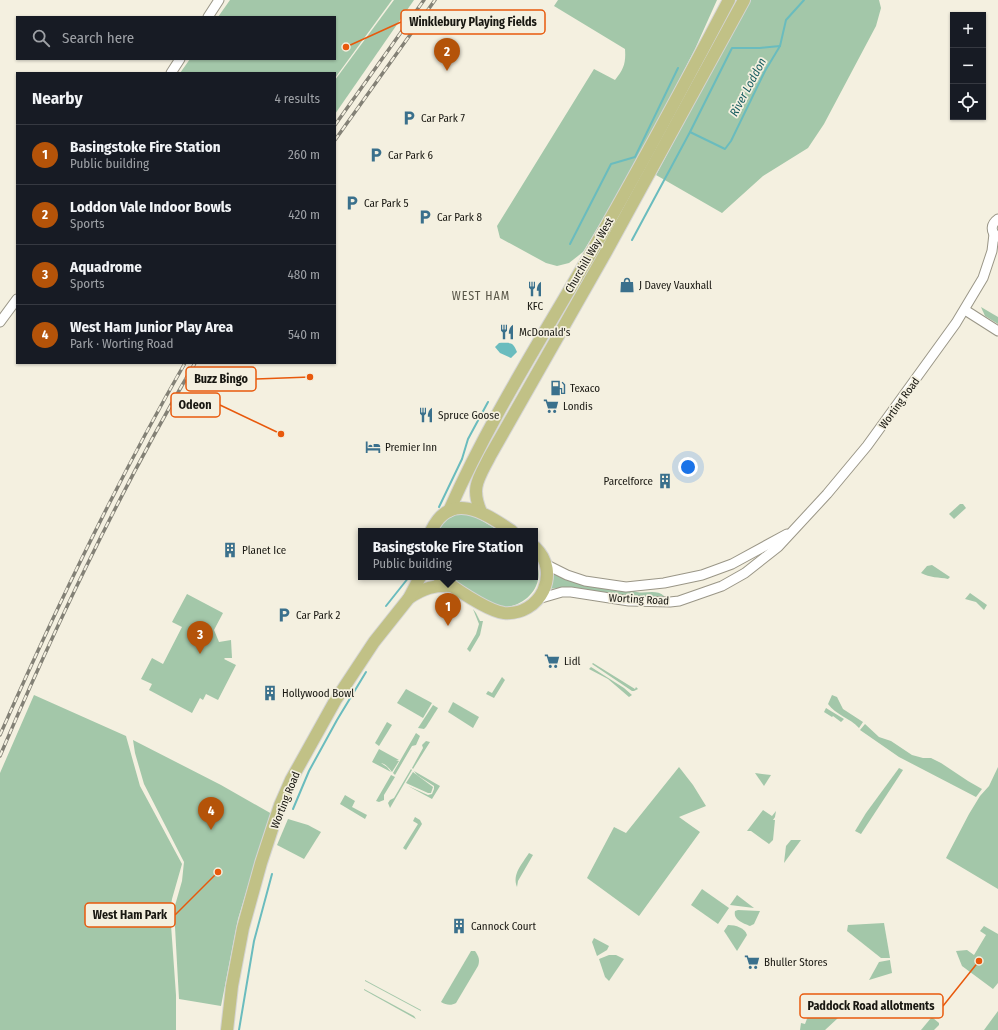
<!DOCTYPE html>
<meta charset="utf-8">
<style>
:root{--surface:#171b24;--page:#20242c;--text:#f1f3f6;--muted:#9ea1a6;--line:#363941;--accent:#b45309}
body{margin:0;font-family:"Fira Sans Condensed",sans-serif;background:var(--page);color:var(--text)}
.controls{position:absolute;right:12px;top:12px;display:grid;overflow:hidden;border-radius:0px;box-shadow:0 1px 3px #0004}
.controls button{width:36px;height:36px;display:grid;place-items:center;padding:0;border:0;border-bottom:1px solid var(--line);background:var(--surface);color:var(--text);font:20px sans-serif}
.you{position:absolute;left:688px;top:467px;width:14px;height:14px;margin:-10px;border:3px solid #fff;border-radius:50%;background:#1a73e8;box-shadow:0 0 0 6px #1a73e833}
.badge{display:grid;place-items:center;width:26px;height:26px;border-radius:50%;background:var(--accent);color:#fff;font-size:13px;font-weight:700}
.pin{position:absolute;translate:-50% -33px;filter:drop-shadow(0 1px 2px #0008)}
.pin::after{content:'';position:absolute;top:21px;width:14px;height:12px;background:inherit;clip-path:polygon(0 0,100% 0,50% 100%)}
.popup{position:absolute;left:358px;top:528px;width:180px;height:52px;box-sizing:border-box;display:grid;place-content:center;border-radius:0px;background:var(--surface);filter:drop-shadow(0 1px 3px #0005);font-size:13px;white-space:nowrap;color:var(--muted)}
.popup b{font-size:15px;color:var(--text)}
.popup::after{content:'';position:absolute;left:50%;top:100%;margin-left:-8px;border:8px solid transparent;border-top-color:var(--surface)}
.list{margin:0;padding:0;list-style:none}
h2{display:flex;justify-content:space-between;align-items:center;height:52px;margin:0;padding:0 16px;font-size:17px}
h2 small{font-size:13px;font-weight:400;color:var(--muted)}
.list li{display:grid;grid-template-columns:26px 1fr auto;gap:12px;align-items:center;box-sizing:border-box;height:60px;padding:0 16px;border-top:1px solid var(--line)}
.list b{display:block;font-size:15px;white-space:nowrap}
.list p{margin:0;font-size:13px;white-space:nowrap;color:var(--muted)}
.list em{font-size:13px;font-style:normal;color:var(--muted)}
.icon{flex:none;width:22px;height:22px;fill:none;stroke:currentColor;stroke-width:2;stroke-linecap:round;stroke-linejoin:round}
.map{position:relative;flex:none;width:998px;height:1030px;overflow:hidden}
.search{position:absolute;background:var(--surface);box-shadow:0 1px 3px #0004;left:16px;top:16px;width:320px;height:44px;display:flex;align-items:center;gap:10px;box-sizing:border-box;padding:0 14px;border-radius:0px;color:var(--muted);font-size:15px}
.panel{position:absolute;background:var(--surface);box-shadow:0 1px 3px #0004;left:16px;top:72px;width:320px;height:292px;border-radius:0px}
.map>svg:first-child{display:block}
</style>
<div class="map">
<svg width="998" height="1030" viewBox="0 0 998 1030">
<rect width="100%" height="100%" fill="#f4f0e0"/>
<g fill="#a3c7a9">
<polygon points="230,0 392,0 335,78 335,73 180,73 190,59 335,59 335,17 218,17"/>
<polygon points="394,0 414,0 335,114 335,80"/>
<path d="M558,0h159l-22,49 -58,113 -54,90 -14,11 -12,3 -11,-3 -46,-25 -3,-12 97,-157 21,11c9,-11 11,-17 10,-31l-71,-43z"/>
<polygon points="749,0 879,0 881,8 876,26 824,124 808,148 763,176 722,213 656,175"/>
<polygon points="981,307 998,317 998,324 985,316"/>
<polygon points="960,504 963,504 966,508 954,519 949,514"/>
<polygon points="458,514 471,514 499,531 434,531 448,517"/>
<path d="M535,560c13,26 -12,51 -39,47l-49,-30h88z"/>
<path d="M932,565l18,12 -2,2c-9,-2 -18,-1 -27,-6l6,-7z"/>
<path d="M548,570c30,7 59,14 89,22 8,2 20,-3 27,4l-1,2h-36l-54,-11 -26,2z"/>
<polygon points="970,593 987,605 984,610 976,602 965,599"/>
<polygon points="187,594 223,613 214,630 219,642 231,640 232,658 225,658 224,659 236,665 218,700 206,694 203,700 200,698 192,713 149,690 152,684 141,679 152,658 163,664 182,627 172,622"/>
<polygon points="473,609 476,613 480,621 483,621 480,635 470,652 467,649 476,634 479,624"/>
<polygon points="593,663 635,689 636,687 638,689 634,691 632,691 592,664"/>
<polygon points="591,667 624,688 632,695 629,697 608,679 589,669"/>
<polygon points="502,677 505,680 494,698 486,694 488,691 492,693"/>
<polygon points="406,689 432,703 423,718 397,703"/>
<polygon points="34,695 126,736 140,786 182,864 172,899 170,911 176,995 176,1030 0,1030 0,773"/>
<path d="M832,695l5,2 6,12 20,13 -4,6c-9,-10 -23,-13 -31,-24z"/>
<polygon points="453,702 479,717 473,728 448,712"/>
<polygon points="433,705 438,708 426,727 424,729 418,728"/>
<polygon points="826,708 844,719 841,722 833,716 832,717 824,712"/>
<polygon points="387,722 392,725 379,746 375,743"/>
<polygon points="865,724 879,737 891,741 912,755 923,758 931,758 941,763 968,781 982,789 976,797 899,757 860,730"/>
<polygon points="416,733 420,736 416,745 412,746 395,775 393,773"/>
<polygon points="133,740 221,785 272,814 255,863 238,919 221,1006 179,999 174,909 182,881 184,862 144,784 135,753"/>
<polygon points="426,741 430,742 413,769 412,768 423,748 422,745"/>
<path d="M379,749l20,11h-3l3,1 -7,11c-3,-4 -6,-8 -11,-9l6,4 4,5 -19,-10z"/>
<polygon points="679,767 693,785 706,806 679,817 700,832 639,916 587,878 614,827 626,833"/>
<polygon points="998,767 998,889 946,858 969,814 980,796 989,786"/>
<polygon points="899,768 903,770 861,834 855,831 866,813"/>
<polygon points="411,769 412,770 390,808 388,803 390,800 394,798"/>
<polygon points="414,771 440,786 432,799 408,786 428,795 432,794 434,789 434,786 417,775"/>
<polygon points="413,772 433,787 431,793 428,793 406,783"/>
<polygon points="755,773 771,775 764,786"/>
<polygon points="391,775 395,777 384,795 384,800 379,802 376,801"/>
<polygon points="345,795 355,801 352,807 367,815 365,819 340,804"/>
<polygon points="763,810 772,816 776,811 775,817 773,820 775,820 773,840 769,844 751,831 747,831"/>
<polygon points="415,817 420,820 422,824 406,850 403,848 418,824 413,821"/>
<polygon points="288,819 308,825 321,832 304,859 277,845"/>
<polygon points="791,840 801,840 784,863 786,846"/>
<path d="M529,853l4,2 -15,26 -1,6c-5,-13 5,-23 12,-34z"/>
<polygon points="702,889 729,908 718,924 691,905"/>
<polygon points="737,895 754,908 730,905"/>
<path d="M738,910l22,1 -6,13 -4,2c-7,-3 -17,-6 -15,-15z"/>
<polygon points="884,923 890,958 881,958 847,931 848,925"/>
<path d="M728,925c8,0 17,3 19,10l-10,16 -13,-20z"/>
<polygon points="984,926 998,934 998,983 993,989 962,966 956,951 967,950 974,955 986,935 980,931"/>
<polygon points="594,938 609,946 607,950 597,956 592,942"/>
<path d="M471,951h4c4,6 5,9 3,15l-22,37c-5,3 -10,2 -15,-1z"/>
<polygon points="609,955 616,955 624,959 609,981 605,977 599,959"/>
<polygon points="890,960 892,973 869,980 879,962"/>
<polygon points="365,980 421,1010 421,1011 365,981"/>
<polygon points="364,989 414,1016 416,1019 364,990"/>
<polygon points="825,999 839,1011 838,1018 825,1030 800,1030 801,1023 805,1024 808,1016 814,1010 812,1007"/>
<polygon points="998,1011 998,1030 984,1030"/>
<polygon points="931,1018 933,1018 939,1023 939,1025 934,1030 921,1030"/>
</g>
<path fill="#6abcbe" d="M499,343c11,0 14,-2 18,9l-6,6 -11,-5 -5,-6z"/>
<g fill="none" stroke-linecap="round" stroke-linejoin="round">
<g stroke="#6abcbe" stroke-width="2">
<polyline points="690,132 725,149 731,141 765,71 780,46 786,20 804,0"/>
<polyline points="632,240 690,132 732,48 760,48 780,46"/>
<polyline points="570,244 611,164 635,157 678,68"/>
<polyline points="439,507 462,459 468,439 488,402"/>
<polyline points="386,606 409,577"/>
<polyline points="293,809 309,771 337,720 366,672"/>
<polyline points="239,1030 254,941 272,874"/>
</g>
<g stroke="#9a9687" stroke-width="11">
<g id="minor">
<polyline points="208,17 219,0"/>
<polyline points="171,73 180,59"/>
<path d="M997,237c-7,-6 -6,-13 1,-18"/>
<polyline points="965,310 998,331"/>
<polyline points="0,322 17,299"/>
<polyline points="545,564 567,575 585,581 626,587 664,583 702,575 732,564 787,534"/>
<polyline points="538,599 562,592 571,592 629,601 670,602 679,601 722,586 745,573 778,547 827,494 867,446 956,323 983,278 992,251 994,234"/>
</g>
</g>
<g stroke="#d5d5d4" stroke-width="14">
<g id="major">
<path d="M449,511c37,-84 86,-162 132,-241 52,-89 100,-179 148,-270"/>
<path d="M481,512c-11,-25 -2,-34 9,-56l116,-204 138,-252"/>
<path d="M431,531c20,-42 55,-17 81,0"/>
<path d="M439,577c14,10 49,34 65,36 36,3 58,-40 31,-66"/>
<path d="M409,598c15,-10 25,-13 43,-12"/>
<polyline points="227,1030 232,986 243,928 261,863 280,805 291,780 335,701 374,642 409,598 420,577"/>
</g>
</g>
<use href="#minor" stroke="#fff" stroke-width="9"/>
<use href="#major" stroke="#c1c186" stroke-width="12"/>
<g stroke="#838176" stroke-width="3.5">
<g id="rail">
<polyline points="335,125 424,0"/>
<polyline points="335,140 435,0"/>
<path d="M0,735c56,-127 116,-252 185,-372"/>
<path d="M0,756c57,-134 121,-267 195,-393"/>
</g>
</g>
<use href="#rail" stroke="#f4f0e0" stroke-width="2" stroke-dasharray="6" stroke-linecap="butt"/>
</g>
<defs>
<g id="parking-bare" transform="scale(1.2)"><path d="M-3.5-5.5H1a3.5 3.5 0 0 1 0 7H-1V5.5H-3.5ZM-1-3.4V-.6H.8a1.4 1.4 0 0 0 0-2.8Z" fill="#3a708c" stroke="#f4f0e0" stroke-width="2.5" paint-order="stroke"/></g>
<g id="shop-bare" transform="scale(1.2)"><path d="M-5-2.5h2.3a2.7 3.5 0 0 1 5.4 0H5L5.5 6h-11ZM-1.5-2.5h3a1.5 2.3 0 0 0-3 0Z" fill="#3a708c" stroke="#f4f0e0" stroke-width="2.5" paint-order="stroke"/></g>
<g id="restaurant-bare" transform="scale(1.2)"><path d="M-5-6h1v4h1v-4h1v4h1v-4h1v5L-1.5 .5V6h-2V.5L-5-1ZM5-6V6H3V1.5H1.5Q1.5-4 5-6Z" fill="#3a708c" stroke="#f4f0e0" stroke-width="2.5" paint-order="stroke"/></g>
<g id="fuel-bare" transform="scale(1.2)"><path d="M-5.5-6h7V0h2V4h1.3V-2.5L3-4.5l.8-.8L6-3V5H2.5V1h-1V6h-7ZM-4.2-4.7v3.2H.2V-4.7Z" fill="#3a708c" stroke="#f4f0e0" stroke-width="2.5" paint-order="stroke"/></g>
<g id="supermarket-bare" transform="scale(1.2)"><path d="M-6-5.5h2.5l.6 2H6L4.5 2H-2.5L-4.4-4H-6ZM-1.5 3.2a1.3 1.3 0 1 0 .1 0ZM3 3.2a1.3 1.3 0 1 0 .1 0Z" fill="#3a708c" stroke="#f4f0e0" stroke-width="2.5" paint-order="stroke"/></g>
<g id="hotel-bare" transform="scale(1.2)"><path d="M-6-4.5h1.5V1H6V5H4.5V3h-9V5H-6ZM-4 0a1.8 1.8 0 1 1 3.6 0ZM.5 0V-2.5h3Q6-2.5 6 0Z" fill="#3a708c" stroke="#f4f0e0" stroke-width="2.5" paint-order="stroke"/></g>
<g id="building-bare" transform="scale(1.2)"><path d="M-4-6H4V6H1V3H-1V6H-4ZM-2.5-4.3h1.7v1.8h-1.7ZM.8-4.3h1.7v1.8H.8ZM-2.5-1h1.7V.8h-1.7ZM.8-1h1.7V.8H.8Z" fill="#3a708c" stroke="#f4f0e0" stroke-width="2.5" paint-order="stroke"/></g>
</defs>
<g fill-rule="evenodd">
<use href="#parking-bare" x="409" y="118"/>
<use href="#parking-bare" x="376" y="155"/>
<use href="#parking-bare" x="352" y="203"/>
<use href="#parking-bare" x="425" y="217"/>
<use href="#shop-bare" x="627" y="285"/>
<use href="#restaurant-bare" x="535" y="289"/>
<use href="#restaurant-bare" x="507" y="332"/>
<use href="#fuel-bare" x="558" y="388"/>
<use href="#supermarket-bare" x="551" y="406"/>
<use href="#restaurant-bare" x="426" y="415"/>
<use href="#hotel-bare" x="373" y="447"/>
<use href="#building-bare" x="665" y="481"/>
<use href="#building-bare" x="230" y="550"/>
<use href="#parking-bare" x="284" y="615"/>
<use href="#supermarket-bare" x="552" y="661"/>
<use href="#building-bare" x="270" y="693"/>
<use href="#building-bare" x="459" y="926"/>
<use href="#supermarket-bare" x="752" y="962"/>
</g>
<g text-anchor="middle" stroke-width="3.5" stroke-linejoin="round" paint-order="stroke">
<g font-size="11" fill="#181711" stroke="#f4f0e0" text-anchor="start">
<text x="421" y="122">Car Park 7</text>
<text x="388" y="159">Car Park 6</text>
<text x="364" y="207">Car Park 5</text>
<text x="437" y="221">Car Park 8</text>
<text x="639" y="289">J Davey Vauxhall</text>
<text x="535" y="310" text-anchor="middle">KFC</text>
<text x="519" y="336">McDonald's</text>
<text x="570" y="392">Texaco</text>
<text x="563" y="410">Londis</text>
<text x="438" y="419">Spruce Goose</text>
<text x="385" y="451">Premier Inn</text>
<text x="653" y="485" text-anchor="end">Parcelforce</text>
<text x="242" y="554">Planet Ice</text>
<text x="296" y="619">Car Park 2</text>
<text x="564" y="665">Lidl</text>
<text x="282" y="697">Hollywood Bowl</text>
<text x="471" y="930">Cannock Court</text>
<text x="764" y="966">Bhuller Stores</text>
</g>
<g font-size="11" fill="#181711" stroke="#f4f0e0">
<text transform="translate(589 255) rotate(-60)" y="4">Churchill Way West</text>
<text transform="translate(899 403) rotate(-54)" y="4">Worting Road</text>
<text transform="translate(639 599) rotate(3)" y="4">Worting Road</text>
<text transform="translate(285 800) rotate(-68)" y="4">Worting Road</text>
</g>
<g font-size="12" font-style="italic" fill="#185d60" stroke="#f4f0e0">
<text transform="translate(748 87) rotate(-62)" y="4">River Loddon</text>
</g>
<g font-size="12" letter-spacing="1" fill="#595648" stroke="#f4f0e0">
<text x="481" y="300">WEST HAM</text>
</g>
</g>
<path fill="none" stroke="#e8590c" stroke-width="1.5" d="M346 47L401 22M310 377L256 379M281 434L220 405M218 872L175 915M979 961L943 1006"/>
<g fill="#e8590c" stroke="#f4f0e0" stroke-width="1.5">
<circle cx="346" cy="47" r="4"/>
<circle cx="310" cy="377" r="4"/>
<circle cx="281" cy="434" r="4"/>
<circle cx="218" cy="872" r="4"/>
<circle cx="979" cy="961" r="4"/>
</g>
<g fill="#f4f0e0" stroke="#e8590c" stroke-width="1.5">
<rect x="401" y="10" width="144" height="24" rx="4"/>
<rect x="186" y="367" width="70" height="24" rx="4"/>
<rect x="171" y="393" width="49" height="24" rx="4"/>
<rect x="85" y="903" width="90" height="24" rx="4"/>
<rect x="800" y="994" width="143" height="24" rx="4"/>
</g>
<g font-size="12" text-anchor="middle" font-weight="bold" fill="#181711">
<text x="473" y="26">Winklebury Playing Fields</text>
<text x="221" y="383">Buzz Bingo</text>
<text x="195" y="409">Odeon</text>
<text x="130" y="919">West Ham Park</text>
<text x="871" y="1010">Paddock Road allotments</text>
</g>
</svg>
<div class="controls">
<button>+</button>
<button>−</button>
<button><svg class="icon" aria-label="locate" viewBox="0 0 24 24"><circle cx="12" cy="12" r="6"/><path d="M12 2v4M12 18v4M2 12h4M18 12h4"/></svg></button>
</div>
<div class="you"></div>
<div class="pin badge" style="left:448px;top:626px">1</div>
<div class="popup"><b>Basingstoke Fire Station</b>Public building</div>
<div class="pin badge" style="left:447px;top:71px">2</div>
<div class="pin badge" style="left:200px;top:654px">3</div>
<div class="pin badge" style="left:211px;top:830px">4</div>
<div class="search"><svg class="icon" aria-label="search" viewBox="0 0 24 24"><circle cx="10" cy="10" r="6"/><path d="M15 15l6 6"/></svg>Search here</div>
<section class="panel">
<h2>Nearby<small>4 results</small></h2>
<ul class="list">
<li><span class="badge">1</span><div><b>Basingstoke Fire Station</b><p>Public building</p></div><em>260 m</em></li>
<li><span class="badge">2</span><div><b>Loddon Vale Indoor Bowls</b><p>Sports</p></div><em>420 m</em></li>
<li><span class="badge">3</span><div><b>Aquadrome</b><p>Sports</p></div><em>480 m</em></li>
<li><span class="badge">4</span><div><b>West Ham Junior Play Area</b><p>Park · Worting Road</p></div><em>540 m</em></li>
</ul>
</section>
</div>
